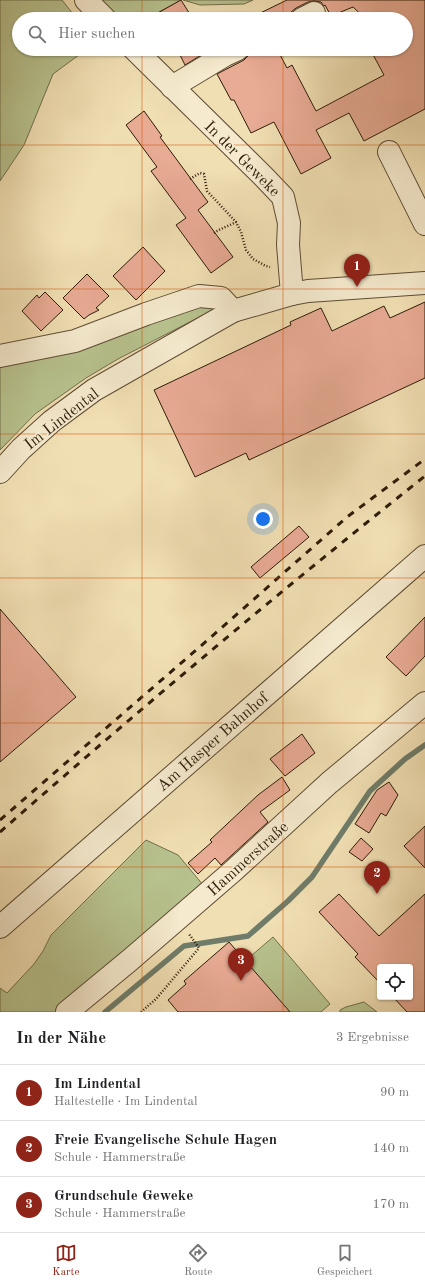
<!DOCTYPE html>
<html lang="de">
<meta charset="utf-8">
<style>
:root{--surface:#fff;--page:#f6f6f6;--text:#202124;--muted:#757577;--line:#e0e0e0;--accent:#8f2418}
body{margin:0;font-family:"Old Standard TT",serif;background:var(--page);color:var(--text)}
.controls{position:absolute;right:12px;bottom:12px;display:grid;overflow:hidden;border-radius:4px;box-shadow:0 1px 3px #0004}
.controls button{width:36px;height:36px;display:grid;place-items:center;padding:0;border:0;border-bottom:1px solid var(--line);background:var(--surface);color:var(--text);font:20px sans-serif}
.you{position:absolute;left:263px;top:519px;width:14px;height:14px;margin:-10px;border:3px solid #fff;border-radius:50%;background:#1a73e8;box-shadow:0 0 0 6px #1a73e833}
.badge{display:grid;place-items:center;width:26px;height:26px;border-radius:50%;background:var(--accent);color:#fff;font-size:13px;font-weight:700}
.pin{position:absolute;translate:-50% -33px;filter:drop-shadow(0 1px 2px #0008)}
.pin::after{content:'';position:absolute;top:21px;width:14px;height:12px;background:inherit;clip-path:polygon(0 0,100% 0,50% 100%)}
.list{margin:0;padding:0;list-style:none}
h2{display:flex;justify-content:space-between;align-items:center;height:52px;margin:0;padding:0 16px;font-size:17px}
h2 small{font-size:13px;font-weight:400;color:var(--muted)}
.list li{display:grid;grid-template-columns:26px 1fr auto;gap:12px;align-items:center;box-sizing:border-box;height:56px;padding:0 16px;border-top:1px solid var(--line)}
.list b{display:block;font-size:15px;white-space:nowrap}
.list p{margin:0;font-size:13px;white-space:nowrap;color:var(--muted)}
.list em{font-size:13px;font-style:normal;color:var(--muted)}
.icon{flex:none;width:22px;height:22px;fill:none;stroke:currentColor;stroke-width:2;stroke-linecap:round;stroke-linejoin:round}
.map{position:relative;flex:none;width:425px;height:1012px;overflow:hidden}
.search{position:absolute;background:var(--surface);box-shadow:0 1px 3px #0004;left:12px;right:12px;top:12px;height:44px;display:flex;align-items:center;gap:10px;box-sizing:border-box;padding:0 14px;border-radius:22px;color:var(--muted);font-size:15px}
.sheet{height:220px;background:var(--surface)}
nav{display:flex;justify-content:space-around;align-items:center;box-sizing:border-box;height:56px;border-top:1px solid var(--line);background:var(--surface);font-size:11px;color:var(--muted)}
nav a{display:grid;justify-items:center;gap:2px}
nav .on{color:var(--accent)}
.map>svg:first-child{display:block}
</style>
<div class="map">
<svg width="425" height="1012" viewBox="0 0 425 1012">
<rect width="100%" height="100%" fill="#f0dfb3"/>
<filter id="stains"><feTurbulence type="fractalNoise" baseFrequency=".005" numOctaves="4"/><feColorMatrix values="0 0 0 0 .2 0 0 0 0 .09 0 0 0 0 .02 0 0 0 .5 -.17"/></filter>
<radialGradient id="worn" r=".72"><stop offset=".6" stop-color="#630" stop-opacity="0"/><stop offset="1" stop-color="#630" stop-opacity=".3"/></radialGradient>
<g fill="#b7c28e" stroke="#726e4c">
<polygon points="0,0 62,0 77,19 19,19 19,49 87,49 53,74 24,145 0,181"/>
<polygon points="101,0 181,0 150,17 118,18"/>
<polygon points="183,0 253,0 244,4 200,5"/>
<polygon points="200,301 217,308 118,359 86,378 35,414 0,450 0,361"/>
<polygon points="146,840 178,855 204,886 55,1012 0,1012 0,988 7,993 34,964 43,951 51,935"/>
<polygon points="273,937 330,1004 321,1012 287,1012 244,962"/>
<polygon points="364,1002 377,1012 340,1012 340,1010 346,1007"/>
</g>
<g fill="none" stroke-linecap="round" stroke-linejoin="round">
<polyline stroke="#6f7c69" stroke-width="5.5" points="105,1012 184,946 248,936 288,901 312,877 370,791 405,759 425,745"/>
</g>
<g fill="#e8ab94" stroke="#2e1b09">
<polygon points="181,0 193,19 147,19"/>
<polygon points="287,0 425,0 425,109 364,141 349,113 316,130 331,158 301,174 274,122 251,133 234,100 231,100 217,74 244,60 248,56 251,49 277,49 287,68 292,65 316,111 384,75 370,49 406,49 406,19 366,19 353,7 331,16 325,5 324,6 321,2 314,1 308,2 296,8 291,12 290,19 248,19"/>
<polygon points="177,49 211,49 185,65"/>
<polygon points="144,111 162,136 160,137 208,202 198,210 233,257 211,273 176,225 186,218 151,171 157,167 126,125"/>
<polygon points="143,247 165,271 136,300 113,276"/>
<polygon points="87,274 109,296 96,308 99,310 89,315 84,319 63,298"/>
<polygon points="45,292 63,310 41,331 22,311 37,295 39,298"/>
<polygon points="425,302 425,378 249,460 246,453 195,477 154,390 291,325 290,322 321,308 332,331 384,306 390,318"/>
<polygon points="299,526 309,537 260,578 251,567"/>
<polygon points="0,609 76,697 0,762"/>
<polygon points="425,617 425,656 406,676 386,657"/>
<polygon points="302,734 315,753 285,776 270,759"/>
<polygon points="282,777 290,790 260,812 268,822 221,865 215,858 198,874 188,863 212,842 210,840 258,795"/>
<polygon points="389,782 398,795 386,816 381,813 369,833 355,824 377,790"/>
<polygon points="425,826 425,868 404,846"/>
<polygon points="361,838 373,849 362,861 349,852"/>
<polygon points="339,894 379,936 425,894 425,1012 407,1012 393,997 410,997 410,967 380,967 380,983 355,957 358,954 319,912"/>
<polygon points="229,942 290,1012 178,1012 168,1000 186,984 184,981"/>
</g>
<g fill="none" stroke-linecap="round" stroke-linejoin="round">
<g stroke="#5e4c34" stroke-width="24">
<g id="minor">
<polyline points="86,0 105,19"/>
<polyline points="302,19 314,13"/>
<polyline points="134,49 263,176 283,197 289,223 288,245 292,294"/>
<polyline points="172,87 225,55 238,49"/>
<polyline points="389,152 425,224"/>
<polyline points="0,356 75,341 146,314 199,296 221,298 233,311"/>
<polyline points="0,472 21,449 52,421 94,390 233,311 292,294 308,291 425,283"/>
<polyline points="0,927 425,556"/>
<polyline points="67,1012 130,960 233,871 329,783 425,703"/>
</g>
</g>
<g stroke="#2e1b09" stroke-width="2.5" stroke-dasharray="1 2" stroke-linecap="butt">
<polyline points="190,179 200,173 204,174 207,191 236,222 241,232 246,250 253,259 266,266 270,267"/>
<path d="M214,233c7,-5 15,-7 22,-11"/>
<polyline points="141,1012 156,999 199,948 189,934"/>
</g>
<use href="#minor" stroke="#f5eace" stroke-width="22"/>
<g stroke="#2e1b09" stroke-width="3" stroke-dasharray="7 7" stroke-linecap="butt">
<polyline points="0,820 210,638 347,517 425,459"/>
<path d="M0,832c139,-122 280,-241 425,-356"/>
</g>
</g>
<path fill="none" stroke="#d5530c" stroke-width="1" stroke-opacity="0.55" d="M142,0v19M283,0v19M142,49v963M283,49v963M0,145h425M0,289h425M0,434h425M0,578h425M0,723h425M0,867h425"/>
<g text-anchor="middle" stroke-width="3.5" stroke-linejoin="round" paint-order="stroke">
<g font-size="16" fill="#2e1b09" stroke="#f5eace">
<text transform="translate(243 158) rotate(45)" y="6">In der Geweke</text>
<text transform="translate(61 418) rotate(-38)" y="6">Im Lindental</text>
<text transform="translate(212 741) rotate(-41)" y="6">Am Hasper Bahnhof</text>
<text transform="translate(247 858) rotate(-42)" y="6">Hammerstraße</text>
</g>
</g>
<rect width="100%" height="100%" filter="url(#stains)"/>
<rect width="100%" height="100%" fill="url(#worn)"/>
</svg>
<div class="controls">
<button><svg class="icon" aria-label="locate" viewBox="0 0 24 24"><circle cx="12" cy="12" r="6"/><path d="M12 2v4M12 18v4M2 12h4M18 12h4"/></svg></button>
</div>
<div class="you"></div>
<div class="pin badge" style="left:357px;top:287px">1</div>
<div class="pin badge" style="left:377px;top:894px">2</div>
<div class="pin badge" style="left:241px;top:981px">3</div>
<div class="search"><svg class="icon" aria-label="search" viewBox="0 0 24 24"><circle cx="10" cy="10" r="6"/><path d="M15 15l6 6"/></svg>Hier suchen</div>
</div>
<section class="sheet">
<h2>In der Nähe<small>3 Ergebnisse</small></h2>
<ul class="list">
<li><span class="badge">1</span><div><b>Im Lindental</b><p>Haltestelle · Im Lindental</p></div><em>90 m</em></li>
<li><span class="badge">2</span><div><b>Freie Evangelische Schule Hagen</b><p>Schule · Hammerstraße</p></div><em>140 m</em></li>
<li><span class="badge">3</span><div><b>Grundschule Geweke</b><p>Schule · Hammerstraße</p></div><em>170 m</em></li>
</ul>
</section>
<nav>
<a class="on"><svg class="icon" aria-label="map" viewBox="0 0 24 24"><path d="M3 6l6-2 6 2 6-2v14l-6 2-6-2-6 2zM9 4v14M15 6v14"/></svg>Karte</a>
<a><svg class="icon" aria-label="directions" viewBox="0 0 24 24"><path d="M12 3l9 9-9 9-9-9zM9 14v-3h6M13 9l2 2-2 2"/></svg>Route</a>
<a><svg class="icon" aria-label="saved" viewBox="0 0 24 24"><path d="M7 4h10v16l-5-4-5 4z"/></svg>Gespeichert</a>
</nav>
